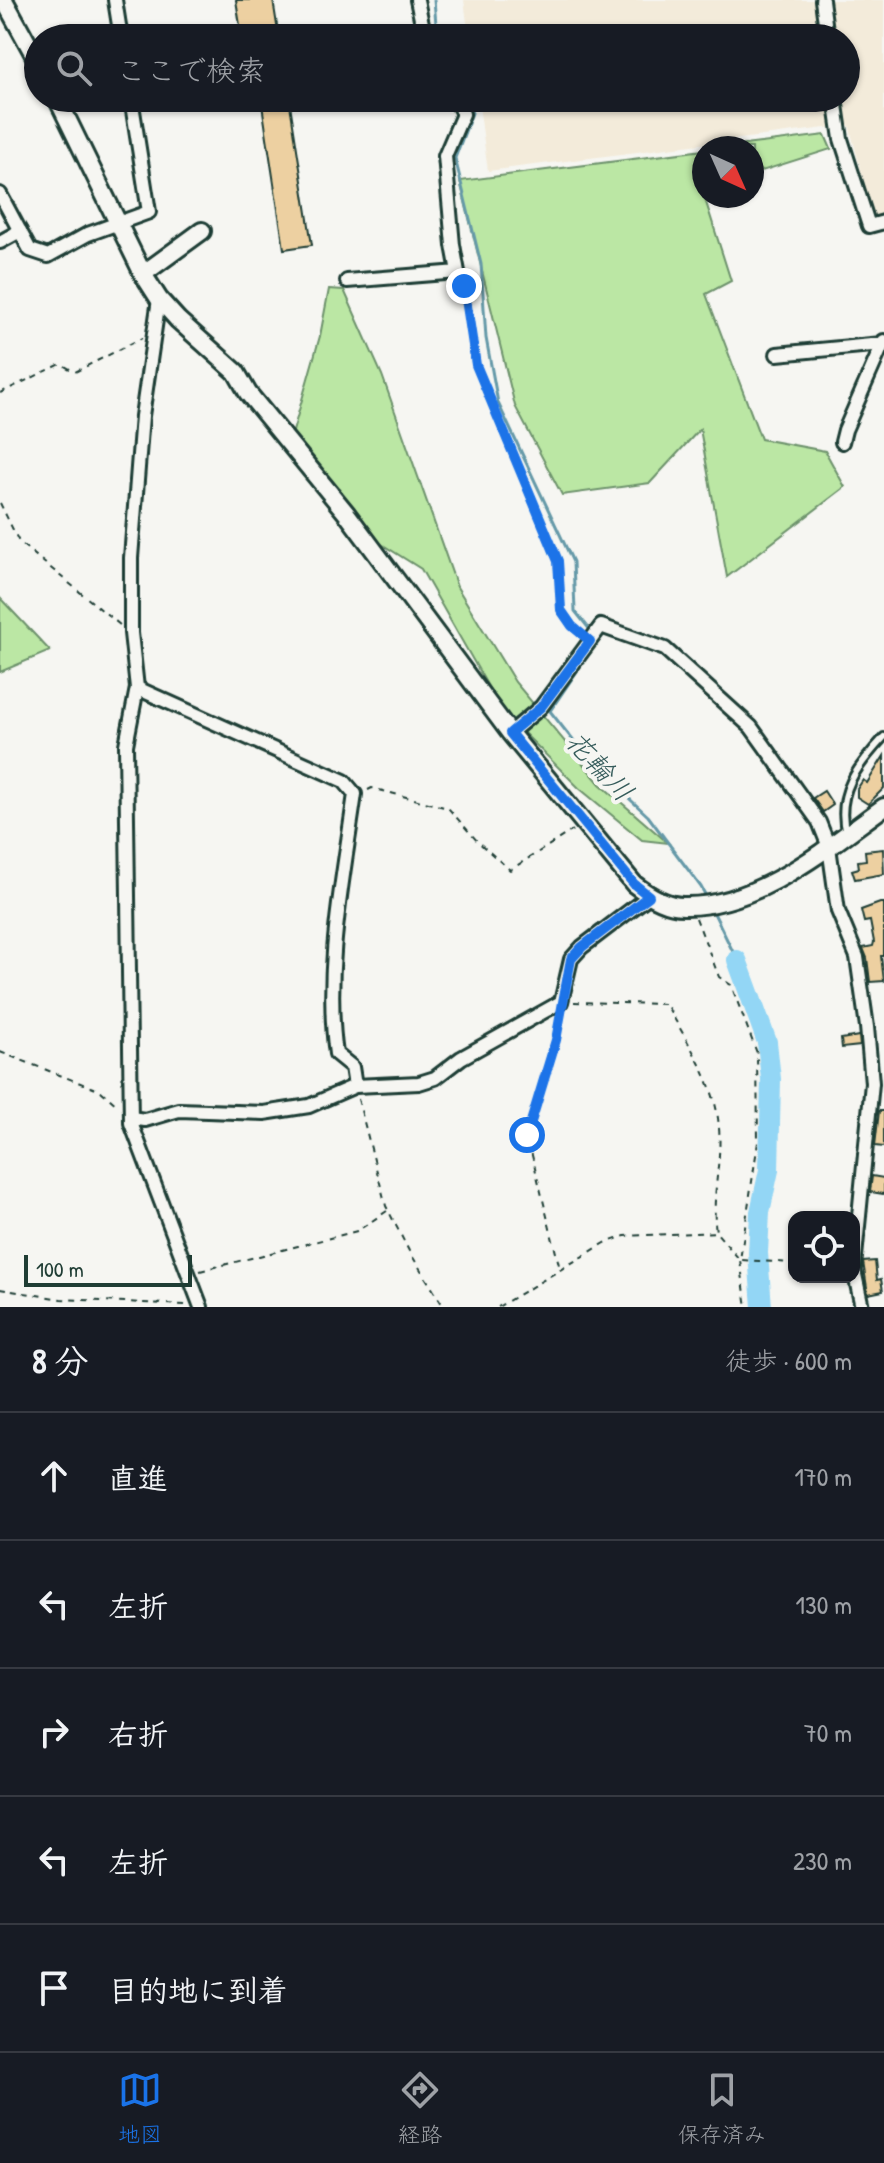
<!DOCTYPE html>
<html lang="ja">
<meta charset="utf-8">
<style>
:root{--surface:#171b24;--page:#242831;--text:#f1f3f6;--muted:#9ea1a6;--line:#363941;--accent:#1a73e8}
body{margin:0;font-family:"Patrick Hand","Klee One",sans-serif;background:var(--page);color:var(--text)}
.controls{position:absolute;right:24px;bottom:24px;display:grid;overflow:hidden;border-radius:16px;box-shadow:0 2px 6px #0004}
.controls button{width:72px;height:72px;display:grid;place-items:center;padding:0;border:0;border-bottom:2px solid var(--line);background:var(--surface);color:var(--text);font:40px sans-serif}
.compass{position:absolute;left:692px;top:136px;width:72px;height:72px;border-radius:50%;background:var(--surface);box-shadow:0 2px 6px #0004;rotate:135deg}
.scale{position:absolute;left:24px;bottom:20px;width:168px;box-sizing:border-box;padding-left:8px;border:4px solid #1f3d34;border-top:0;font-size:22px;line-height:28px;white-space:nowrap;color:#1f3d34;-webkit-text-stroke:6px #f6f6f2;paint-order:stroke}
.stop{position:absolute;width:24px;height:24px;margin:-18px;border:6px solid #1a73e8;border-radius:50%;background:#fff}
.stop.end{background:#1a73e8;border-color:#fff;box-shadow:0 2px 8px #0008}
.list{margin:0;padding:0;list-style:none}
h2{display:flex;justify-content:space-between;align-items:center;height:104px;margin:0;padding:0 32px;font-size:34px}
h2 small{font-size:26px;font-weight:400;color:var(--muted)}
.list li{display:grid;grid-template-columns:52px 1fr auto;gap:24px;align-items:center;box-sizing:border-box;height:128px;padding:0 32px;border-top:2px solid var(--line)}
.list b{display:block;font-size:30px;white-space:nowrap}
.list em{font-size:26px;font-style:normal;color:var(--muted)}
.icon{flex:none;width:44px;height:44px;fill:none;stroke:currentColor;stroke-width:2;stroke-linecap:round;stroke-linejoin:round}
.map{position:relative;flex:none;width:884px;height:1307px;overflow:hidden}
.search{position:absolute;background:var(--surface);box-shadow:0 2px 6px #0004;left:24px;right:24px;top:24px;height:88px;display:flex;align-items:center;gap:20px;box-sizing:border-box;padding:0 28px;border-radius:44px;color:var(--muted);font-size:30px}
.sheet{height:744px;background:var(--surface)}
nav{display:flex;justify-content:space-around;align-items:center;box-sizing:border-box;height:112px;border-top:2px solid var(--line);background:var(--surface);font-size:22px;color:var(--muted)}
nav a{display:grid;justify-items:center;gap:4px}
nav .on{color:var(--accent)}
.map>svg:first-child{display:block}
</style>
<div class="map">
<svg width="884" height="1307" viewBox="0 0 884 1307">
<rect width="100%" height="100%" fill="#f6f6f2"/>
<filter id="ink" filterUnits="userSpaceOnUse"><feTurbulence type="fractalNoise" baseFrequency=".0125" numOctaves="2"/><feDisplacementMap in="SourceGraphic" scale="16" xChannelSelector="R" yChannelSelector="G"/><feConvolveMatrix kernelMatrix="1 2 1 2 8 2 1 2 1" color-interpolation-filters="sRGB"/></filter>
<g filter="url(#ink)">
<polygon fill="#f3ebda" points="464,0 884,0 884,215 873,217 849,125 488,171 478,98 846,98 846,38 469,38"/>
<g fill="#bbe7a4" stroke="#6d926c" stroke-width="2">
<polygon points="825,135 831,149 752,174 752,148 720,148"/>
<polygon points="704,150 704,196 731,281 706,294 761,439 825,451 845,487 727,577 700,429 650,483 562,495 515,406 460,181"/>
<polygon points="329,289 344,290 382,375 457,587 515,682 600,784 668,843 642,840 579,788 502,711 421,569 372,538 292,435 320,336"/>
<polygon points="0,598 50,651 0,672"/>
</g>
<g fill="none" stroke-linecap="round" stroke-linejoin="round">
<g stroke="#6599a8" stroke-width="3">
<polyline points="434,0 436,24 442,38"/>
<polyline points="466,98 472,113 455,158 481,264 486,338 498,403 573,562 575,611 591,631"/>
<polyline points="597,636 599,639 550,711 590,762 648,816 701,887 707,898"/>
<polyline points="712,909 737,960"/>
</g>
<polyline stroke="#93d6f5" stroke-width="20" points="737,960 767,1042 771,1079 769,1170 760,1212 758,1253 762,1307"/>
</g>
<g fill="#edd0a1" stroke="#1f3d34" stroke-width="2">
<polygon points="236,0 273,0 279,38 242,38"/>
<polygon points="261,98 289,98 312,245 284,249"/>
<polygon points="884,756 884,788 868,804 857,797 857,789 863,780 867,783"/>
<polygon points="824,791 833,805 823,812 813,798"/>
<polygon points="883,849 884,874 855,879 852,870 859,868 858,861 866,860 865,851"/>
<polygon points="880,903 884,903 884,956 881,956 884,981 870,982 867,958 863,948 873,946 874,942 870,921 864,922 861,910"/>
<polygon points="859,1036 860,1046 842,1048 841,1039"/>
<polygon points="879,1111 884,1111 884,1147 875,1146"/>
<polygon points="872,1176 884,1178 884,1194 870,1192"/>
<polygon points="875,1261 877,1280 881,1279 883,1291 868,1294 863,1262"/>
</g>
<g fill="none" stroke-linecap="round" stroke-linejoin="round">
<g stroke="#1f3d34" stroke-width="12">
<path id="lane" d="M846,834c-11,-41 12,-69 38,-97"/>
</g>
<g stroke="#1f3d34" stroke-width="18">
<g id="street">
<polyline points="115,0 121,38"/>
<polyline points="417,0 425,38"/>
<polyline points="822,0 827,38"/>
<polyline points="835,98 841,139 869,226 884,222"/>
<polyline points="0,194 30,250 48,256 88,234 149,212 131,98"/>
<polyline points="0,242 20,231"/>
<polyline points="347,281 458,272 453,245 445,156 463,114 455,98"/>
<polyline points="159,299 142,416 131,558 131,633 137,688 126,745 131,1123 201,1307"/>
<polyline points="777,354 882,344"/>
<polyline points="842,442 845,430 884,341"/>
<path d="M137,688l207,93 11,13c-12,86 -31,174 -19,260l16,13 3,19"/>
<polyline points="510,733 541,707 601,626 665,649 751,727 819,822 829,847 838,911 857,957 867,1027 872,1083 854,1267"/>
<polyline points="131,1118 145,1120 179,1110 264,1113 309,1106 355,1086 419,1083 435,1078 461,1058 561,1002 571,959 582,947 649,896"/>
<polyline points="854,1270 862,1307"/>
</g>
</g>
<g stroke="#1f3d34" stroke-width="22">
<g id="secondary">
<polyline points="4,0 38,62"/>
<path d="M57,98l86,176 16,25 19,21 58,52 12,21 99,121 163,219 124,151c14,11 31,22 49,22 74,2 145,-59 201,-99"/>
<polyline points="143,274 202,231"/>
</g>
</g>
<g stroke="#1f3d34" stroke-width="2" stroke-dasharray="6 6" stroke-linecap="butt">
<polyline points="463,284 476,365 558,561 561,610 580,632"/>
<polyline points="0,393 61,364 75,372 142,338"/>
<polyline points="0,503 19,542 120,625"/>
<polyline points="368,790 372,788 448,808 478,842 510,870 573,830"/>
<polyline points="696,918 719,977 731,985 757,1053 758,1142 740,1260 747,1307"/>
<path d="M574,1002l92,2c22,40 50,78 53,124 3,34 -8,67 -3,104"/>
<polyline points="559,1015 556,1040 527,1135 560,1269"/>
<polyline points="0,1052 101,1091 118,1106"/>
<polyline points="358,1099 386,1206 409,1251 444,1307"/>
<polyline points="200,1271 357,1231 387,1211"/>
<polyline points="0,1289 61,1299 186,1305"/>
<polyline points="498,1307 605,1243 625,1236 716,1232 740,1260 794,1263"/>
</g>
<use href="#lane" stroke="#f6f6f2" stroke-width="6"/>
<use href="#street" stroke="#f6f6f2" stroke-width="12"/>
<use href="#secondary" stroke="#f6f6f2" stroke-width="16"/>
</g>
</g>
<g fill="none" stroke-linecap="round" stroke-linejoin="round" filter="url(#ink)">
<polyline stroke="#1a73e8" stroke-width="10" points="464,286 476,365 558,561 561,610 572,626 590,641 541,707 510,733 634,884 649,896 582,947 571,959 556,1040 527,1135"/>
</g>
<g text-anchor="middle" stroke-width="8" stroke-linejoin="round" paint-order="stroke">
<g font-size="28" font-style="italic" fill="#365c5b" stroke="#f6f6f2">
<text transform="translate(600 766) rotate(47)" y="10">花輪川</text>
</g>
</g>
</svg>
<div class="controls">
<button><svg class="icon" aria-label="locate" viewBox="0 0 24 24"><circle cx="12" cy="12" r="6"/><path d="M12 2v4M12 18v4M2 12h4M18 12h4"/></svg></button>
</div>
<svg class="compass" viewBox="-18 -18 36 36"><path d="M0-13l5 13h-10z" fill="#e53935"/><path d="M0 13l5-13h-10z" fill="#9ea1a6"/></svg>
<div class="scale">100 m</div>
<div class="stop" style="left:527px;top:1135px"></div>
<div class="stop end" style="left:464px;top:286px"></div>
<div class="search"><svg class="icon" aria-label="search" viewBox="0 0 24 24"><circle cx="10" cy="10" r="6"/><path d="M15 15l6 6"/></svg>ここで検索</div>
</div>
<section class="sheet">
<h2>8 分<small>徒歩 · 600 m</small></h2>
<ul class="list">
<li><svg class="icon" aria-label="ahead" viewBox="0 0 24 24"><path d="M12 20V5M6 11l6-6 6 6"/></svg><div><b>直進</b></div><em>170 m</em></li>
<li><svg class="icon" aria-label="left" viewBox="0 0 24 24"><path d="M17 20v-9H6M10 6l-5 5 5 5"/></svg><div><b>左折</b></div><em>130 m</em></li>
<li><svg class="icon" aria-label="right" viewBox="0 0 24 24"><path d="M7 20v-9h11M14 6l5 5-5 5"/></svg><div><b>右折</b></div><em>70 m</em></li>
<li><svg class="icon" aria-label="left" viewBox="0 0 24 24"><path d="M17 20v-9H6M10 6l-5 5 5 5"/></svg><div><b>左折</b></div><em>230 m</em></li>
<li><svg class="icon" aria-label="arrive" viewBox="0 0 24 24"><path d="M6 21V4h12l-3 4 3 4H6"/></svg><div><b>目的地に到着</b></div></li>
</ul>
</section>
<nav>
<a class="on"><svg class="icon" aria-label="map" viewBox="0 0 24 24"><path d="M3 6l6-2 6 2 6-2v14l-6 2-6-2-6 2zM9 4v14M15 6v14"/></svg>地図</a>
<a><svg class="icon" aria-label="directions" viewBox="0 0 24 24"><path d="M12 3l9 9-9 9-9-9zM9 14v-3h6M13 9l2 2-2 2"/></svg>経路</a>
<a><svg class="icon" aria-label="saved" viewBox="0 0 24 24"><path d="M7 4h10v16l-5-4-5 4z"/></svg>保存済み</a>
</nav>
